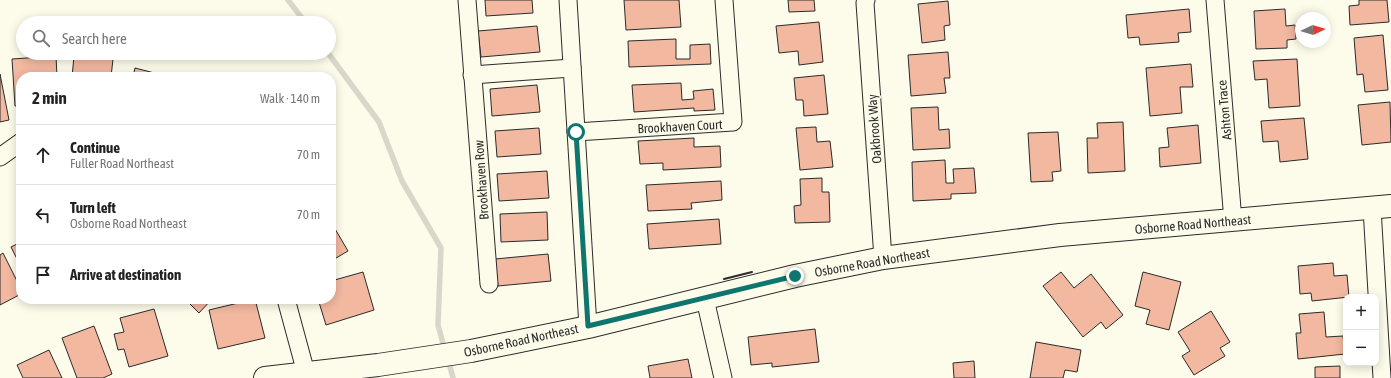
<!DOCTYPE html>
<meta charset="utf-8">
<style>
:root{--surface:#fff;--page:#f6f6f6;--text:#222;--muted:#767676;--line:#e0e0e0}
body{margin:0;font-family:"Asap Condensed",sans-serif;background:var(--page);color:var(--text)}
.controls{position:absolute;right:12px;bottom:12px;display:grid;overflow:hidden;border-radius:8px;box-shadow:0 2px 10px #0003}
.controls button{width:36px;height:36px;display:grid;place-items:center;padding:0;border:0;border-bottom:1px solid var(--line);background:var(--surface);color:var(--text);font:20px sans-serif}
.compass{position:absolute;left:1295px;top:12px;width:36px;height:36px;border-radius:50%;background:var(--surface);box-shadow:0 2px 10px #0003;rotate:86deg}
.stop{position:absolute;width:12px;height:12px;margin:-9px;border:3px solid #0f766e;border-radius:50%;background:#fff}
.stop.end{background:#0f766e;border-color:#fff;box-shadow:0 1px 4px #0008}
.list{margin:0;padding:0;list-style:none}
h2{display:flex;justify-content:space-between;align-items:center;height:52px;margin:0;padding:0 16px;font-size:17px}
h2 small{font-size:13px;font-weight:400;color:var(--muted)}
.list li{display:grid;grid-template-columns:26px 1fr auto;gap:12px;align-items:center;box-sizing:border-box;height:60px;padding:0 16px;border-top:1px solid var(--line)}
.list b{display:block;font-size:15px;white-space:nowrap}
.list p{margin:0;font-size:13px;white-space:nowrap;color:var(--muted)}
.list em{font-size:13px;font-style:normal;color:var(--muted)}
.icon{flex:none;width:22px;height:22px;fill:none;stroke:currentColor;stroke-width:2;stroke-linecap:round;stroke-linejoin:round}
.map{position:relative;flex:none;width:1391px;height:378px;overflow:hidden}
.search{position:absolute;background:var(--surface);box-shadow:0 2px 10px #0003;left:16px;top:16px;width:320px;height:44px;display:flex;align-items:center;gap:10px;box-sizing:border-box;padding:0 14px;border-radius:22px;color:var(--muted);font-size:15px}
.panel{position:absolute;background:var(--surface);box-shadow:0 2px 10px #0003;left:16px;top:72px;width:320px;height:232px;border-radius:16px}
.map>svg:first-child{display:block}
</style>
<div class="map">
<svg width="1391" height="378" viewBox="0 0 1391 378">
<rect width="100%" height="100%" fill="#fdfbea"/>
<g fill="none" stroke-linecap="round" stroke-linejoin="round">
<g stroke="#d8d7c9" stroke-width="5.5">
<polyline points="288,0 306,23"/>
<polyline points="328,53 379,122 402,181 441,248 438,325 445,351"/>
<polyline points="448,359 453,378"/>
</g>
</g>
<g fill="#f2b8a0" stroke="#2b2b2b">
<polygon points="485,0 532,0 533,13 486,16"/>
<polygon points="624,0 679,0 681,27 626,30"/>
<polygon points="788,0 814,0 815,11 789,12"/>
<polygon points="1359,0 1387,0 1389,22 1350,25 1349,6 1359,5"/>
<polygon points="948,1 950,25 944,26 945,40 922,43 918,4"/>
<polygon points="1189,9 1191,32 1178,33 1179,42 1140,45 1139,37 1128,38 1126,15"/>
<polygon points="1285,9 1286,26 1295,25 1296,39 1287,40 1287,48 1256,49 1254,11"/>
<polygon points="819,22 823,62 799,65 798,51 779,53 776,26"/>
<polygon points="537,26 540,52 481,57 478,31"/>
<polygon points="1383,35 1388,90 1365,92 1363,74 1357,75 1354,38"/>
<polygon points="676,39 676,59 690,59 690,45 710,44 711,64 629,67 628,41"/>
<polygon points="948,52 950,78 944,78 946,93 911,96 908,55"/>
<polygon points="56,56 57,77 21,77 21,106 15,106 12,59"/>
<polygon points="74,56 113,59 111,77 72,77"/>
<polygon points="1297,59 1300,106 1269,108 1267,79 1255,80 1253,61"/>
<polygon points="1191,64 1193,87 1180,87 1182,113 1150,116 1146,68"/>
<polygon points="135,68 170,77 133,77"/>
<polygon points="0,74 9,120 0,122"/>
<polygon points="824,75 828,114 804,116 803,100 796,100 794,78"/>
<polygon points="681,83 682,100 694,99 693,91 713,89 715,110 694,111 694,108 634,112 632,85"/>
<polygon points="537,85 540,112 492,116 490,89"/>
<polygon points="1390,102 1391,142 1362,145 1358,105"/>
<polygon points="938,107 939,130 949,129 950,148 913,150 911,108"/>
<polygon points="1304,118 1308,159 1280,162 1278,141 1263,142 1261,121"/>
<polygon points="1123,122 1125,171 1088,173 1087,138 1098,138 1097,123"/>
<polygon points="1198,125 1201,163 1160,167 1159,148 1169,147 1167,128"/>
<polygon points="816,127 817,142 830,141 833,167 800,170 796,128"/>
<polygon points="539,128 541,154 497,157 495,131"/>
<polygon points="1058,132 1061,171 1052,172 1053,181 1031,182 1028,133"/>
<polygon points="694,138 694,147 720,146 721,167 663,170 663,163 640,164 638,141"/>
<polygon points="945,160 946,183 954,183 953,169 974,168 976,193 951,194 951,199 913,201 912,162"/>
<polygon points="547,171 549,198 499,201 497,174"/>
<polygon points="822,178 822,192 829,192 830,222 795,223 794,206 801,205 800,179"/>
<polygon points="721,181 722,200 691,203 692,209 648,211 646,185"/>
<polygon points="547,212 548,240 501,242 500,214"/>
<polygon points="719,219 721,244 649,249 647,224"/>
<polygon points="331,222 348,251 331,261"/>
<polygon points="21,242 21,267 11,247"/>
<polygon points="3,253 21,289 21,294 0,305 0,255"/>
<polygon points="548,254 551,281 498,286 495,259"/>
<polygon points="1333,263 1334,276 1347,275 1349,297 1312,301 1311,293 1300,294 1298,266"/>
<polygon points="363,272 374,310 326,325 318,299 331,299 331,281"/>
<polygon points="1061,272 1074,288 1091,274 1123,315 1106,329 1101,322 1083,337 1043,286"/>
<polygon points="1143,272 1181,282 1169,330 1146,324 1150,310 1135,306"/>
<polygon points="185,299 212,299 199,313"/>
<polygon points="255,299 265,338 218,349 209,310"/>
<polygon points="154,309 168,356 129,367 124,349 118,350 114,334 124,332 120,318"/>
<polygon points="1211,311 1230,342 1220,348 1225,356 1194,375 1182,356 1190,351 1178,332"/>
<polygon points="1324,312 1326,337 1343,336 1345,354 1298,359 1296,333 1301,333 1299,314"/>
<polygon points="94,326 112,374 103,378 77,378 62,338"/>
<polygon points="815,329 819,362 772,367 772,363 751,365 748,337"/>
<polygon points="1036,342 1081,350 1077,372 1065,370 1063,378 1030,378"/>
<polygon points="49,350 62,378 23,378 17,365"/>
<polygon points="688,359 692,378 650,378 648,366"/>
<polygon points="974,361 975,378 954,378 953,363"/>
<polygon points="1340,366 1340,378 1315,378 1315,367"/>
</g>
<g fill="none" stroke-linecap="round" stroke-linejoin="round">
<g stroke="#2b2b2b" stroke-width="19">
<g id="minor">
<polyline points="467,0 489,284"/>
<polyline points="568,0 588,327"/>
<polyline points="866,0 865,3 883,258"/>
<polyline points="1215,0 1233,221"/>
<polyline points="472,75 572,68"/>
<polyline points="576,132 733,122 724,0"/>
<polyline points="0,157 21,142"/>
<polyline points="1372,208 1382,378"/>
<polyline points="286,299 306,373"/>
<polyline points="705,299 723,378"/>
</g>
</g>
<g stroke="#2b2b2b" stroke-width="24">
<polyline id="tertiary" points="265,378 378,365 471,351 588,327 795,276 883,258 1060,235 1391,206"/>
</g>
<use href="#minor" stroke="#fdfbea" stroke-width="17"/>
<use href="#tertiary" stroke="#fdfbea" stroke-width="22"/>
<polyline stroke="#2b2b2b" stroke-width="2" points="724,279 752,272"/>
</g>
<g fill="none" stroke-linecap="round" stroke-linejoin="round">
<polyline stroke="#0f766e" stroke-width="5" points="576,132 588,326 795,276"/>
</g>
<g text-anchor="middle" stroke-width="3" stroke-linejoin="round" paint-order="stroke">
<g font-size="13" fill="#2b2b2b" stroke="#fdfbea">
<text transform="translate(1224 110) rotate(-95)" y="5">Ashton Trace</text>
<text transform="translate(680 126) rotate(-3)" y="5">Brookhaven Court</text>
<text transform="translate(874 129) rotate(-94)" y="5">Oakbrook Way</text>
<text transform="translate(481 180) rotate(-94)" y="5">Brookhaven Row</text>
<text transform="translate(1193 224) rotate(-5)" y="5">Osborne Road Northeast</text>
<text transform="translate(872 262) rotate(-10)" y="5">Osborne Road Northeast</text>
<text transform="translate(521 340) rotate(-12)" y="5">Osborne Road Northeast</text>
</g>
</g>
</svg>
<div class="controls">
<button>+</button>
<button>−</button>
</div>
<svg class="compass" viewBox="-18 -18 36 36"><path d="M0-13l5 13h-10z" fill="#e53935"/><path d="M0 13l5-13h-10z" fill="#767676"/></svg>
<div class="stop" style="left:576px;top:132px"></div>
<div class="stop end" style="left:795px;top:276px"></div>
<div class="search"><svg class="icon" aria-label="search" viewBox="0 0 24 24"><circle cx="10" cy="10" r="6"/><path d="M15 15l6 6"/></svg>Search here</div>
<section class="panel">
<h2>2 min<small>Walk · 140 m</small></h2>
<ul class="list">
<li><svg class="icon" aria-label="ahead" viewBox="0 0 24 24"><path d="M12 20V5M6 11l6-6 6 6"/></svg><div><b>Continue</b><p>Fuller Road Northeast</p></div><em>70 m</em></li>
<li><svg class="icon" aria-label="left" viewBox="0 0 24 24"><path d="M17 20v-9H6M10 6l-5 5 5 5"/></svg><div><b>Turn left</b><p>Osborne Road Northeast</p></div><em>70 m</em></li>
<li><svg class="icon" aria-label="arrive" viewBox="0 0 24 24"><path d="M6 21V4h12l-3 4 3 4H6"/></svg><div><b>Arrive at destination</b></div></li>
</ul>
</section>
</div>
